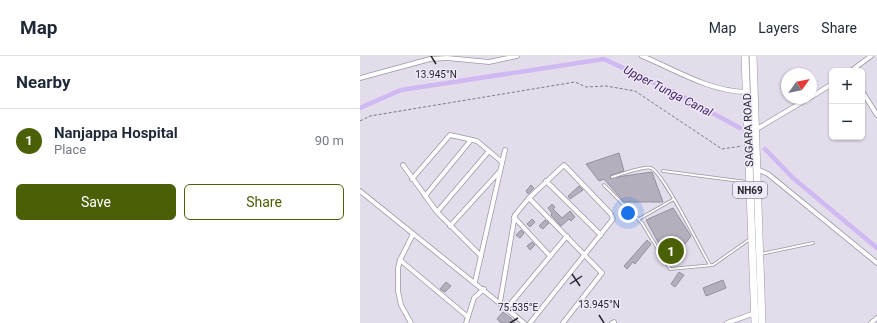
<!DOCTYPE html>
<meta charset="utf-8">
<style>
:root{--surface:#fff;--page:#f6f6f7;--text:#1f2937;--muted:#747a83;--line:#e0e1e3;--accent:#4a5f06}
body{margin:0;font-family:Roboto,sans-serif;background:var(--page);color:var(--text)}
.controls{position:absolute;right:12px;top:12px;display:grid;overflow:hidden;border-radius:6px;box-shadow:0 1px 3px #0004}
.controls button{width:36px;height:36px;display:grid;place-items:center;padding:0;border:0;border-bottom:1px solid var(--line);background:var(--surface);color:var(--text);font:20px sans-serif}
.compass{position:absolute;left:421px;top:12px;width:36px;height:36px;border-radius:50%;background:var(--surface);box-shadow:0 1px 3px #0004;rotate:57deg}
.you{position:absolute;left:268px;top:157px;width:14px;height:14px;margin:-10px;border:3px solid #fff;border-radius:50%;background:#1a73e8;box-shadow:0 0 0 6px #1a73e833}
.badge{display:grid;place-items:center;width:26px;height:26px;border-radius:50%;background:var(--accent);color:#fff;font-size:13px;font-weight:700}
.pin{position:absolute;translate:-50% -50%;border:2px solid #fff;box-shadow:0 1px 4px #0006}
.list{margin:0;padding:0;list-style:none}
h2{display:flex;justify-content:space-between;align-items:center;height:52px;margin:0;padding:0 16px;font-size:17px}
h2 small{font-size:13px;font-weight:400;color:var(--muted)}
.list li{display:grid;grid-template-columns:26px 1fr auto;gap:12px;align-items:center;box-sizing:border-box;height:64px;padding:0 16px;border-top:1px solid var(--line)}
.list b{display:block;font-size:15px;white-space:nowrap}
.list p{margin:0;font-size:13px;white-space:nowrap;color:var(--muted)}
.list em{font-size:13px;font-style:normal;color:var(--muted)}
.actions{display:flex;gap:8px;padding:12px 16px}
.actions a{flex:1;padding:9px 0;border:1px solid var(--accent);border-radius:6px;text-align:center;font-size:14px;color:var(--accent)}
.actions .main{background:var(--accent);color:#fff}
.map{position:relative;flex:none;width:517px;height:267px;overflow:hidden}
header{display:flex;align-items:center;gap:24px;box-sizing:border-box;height:56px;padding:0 20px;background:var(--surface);border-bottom:1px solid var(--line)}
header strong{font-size:19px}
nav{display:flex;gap:22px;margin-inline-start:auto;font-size:14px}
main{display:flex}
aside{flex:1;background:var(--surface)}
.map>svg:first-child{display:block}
</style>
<header>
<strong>Map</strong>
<nav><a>Map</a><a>Layers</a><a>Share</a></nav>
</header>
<main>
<aside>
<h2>Nearby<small></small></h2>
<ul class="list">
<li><span class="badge">1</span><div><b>Nanjappa Hospital</b><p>Place</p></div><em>90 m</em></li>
</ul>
<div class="actions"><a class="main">Save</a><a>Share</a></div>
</aside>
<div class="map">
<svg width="517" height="267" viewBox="0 0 517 267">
<rect width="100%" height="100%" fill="#e2dceb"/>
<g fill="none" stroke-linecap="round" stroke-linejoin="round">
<g stroke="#d0b8f2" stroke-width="4.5">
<polyline points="0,52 41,34 244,3 310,34 380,72"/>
<polyline points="405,93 433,122 517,192"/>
</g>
</g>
<g fill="#b4aebd" stroke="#96909e">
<polygon points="259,97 264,115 251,119 250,122 292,116 303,146 264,146 244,123 239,125 226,108"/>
<polygon points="171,129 174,132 168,138 166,135"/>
<polygon points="219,130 223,134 210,143 208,140"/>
<polygon points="192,148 195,151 193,153 202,162 210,155 215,161 211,165 209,163 201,170 191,159 192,157 188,152"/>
<polygon points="313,152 331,180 310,208 286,164"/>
<polygon points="172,163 175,166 170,171 167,168"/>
<polygon points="185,164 189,167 183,173 179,170"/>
<polygon points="161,174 164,177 160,182 156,179"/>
<polygon points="287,184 291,188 275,208 273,206 267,213 264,210"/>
<polygon points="172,186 175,189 170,194 167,190"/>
<polygon points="319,216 324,219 315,231 311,228"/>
<polygon points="363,224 366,232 346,240 343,232"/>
<polygon points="86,226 91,230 85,236 80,233"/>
<polygon points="167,245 170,248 165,254 162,251"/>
<polygon points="143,256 151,262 155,267 141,267 137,263"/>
</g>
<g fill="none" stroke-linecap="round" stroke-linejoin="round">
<g stroke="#9c96a5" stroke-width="3.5">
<g id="lane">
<polyline points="303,115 387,126"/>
<path d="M252,121c8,-2 33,-12 39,-9 12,4 50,82 59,97"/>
<polyline points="244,129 282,167 310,213 353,209 390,183"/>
<polyline points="279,163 314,143"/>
<polyline points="401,198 453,187"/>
</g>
</g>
<g stroke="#9c96a5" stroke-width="5.5">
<g id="street">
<path d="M282,0c34,14 66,35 104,36"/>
<polyline points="491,15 511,0"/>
<polyline points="0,22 70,3 87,2 129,6 157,0"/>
<polyline points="502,35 517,59"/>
<polyline points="451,41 472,28"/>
<polyline points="388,74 395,74 449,42"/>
<polyline points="43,109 77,156 121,200"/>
<polyline points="397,113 408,118 517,207"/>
<polyline points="52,123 90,79 117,85 142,106"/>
<polyline points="186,125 241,179"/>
<polyline points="0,135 164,267"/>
<polyline points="65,140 111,84"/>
<polyline points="169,142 242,217 203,267"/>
<polyline points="77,156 129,95"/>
<polyline points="154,161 190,200"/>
<polyline points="90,170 140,115"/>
<polyline points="40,204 108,261"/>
<polyline points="115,226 145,94"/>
<polyline points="140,246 155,159 169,142 204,109 251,158 253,163 170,267"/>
<polyline points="147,252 207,180"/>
<polyline points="51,267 41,249 38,235 38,212 40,204 53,178"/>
<polyline points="106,267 114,242 124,233"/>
<polyline points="252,267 254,266"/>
<polyline points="367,267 395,257"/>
<polyline points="511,267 517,262"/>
</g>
</g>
<g stroke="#9c96a5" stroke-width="8">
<g id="highway">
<polyline points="385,0 395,267"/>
<polyline points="393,0 402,267"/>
</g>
</g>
<polyline stroke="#7e7a84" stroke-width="1" stroke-dasharray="3 2" stroke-linecap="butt" points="0,65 10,60 215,26 226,31 246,30 275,35 362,93 382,90"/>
<use href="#lane" stroke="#fff" stroke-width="2"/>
<use href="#street" stroke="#fff" stroke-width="4"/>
<use href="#highway" stroke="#fff" stroke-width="7"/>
</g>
<path fill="none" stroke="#28262b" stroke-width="1.5" d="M71,0l5,8M212,218l8,12M210,228l12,-8M239,259l5,8M150,267l8,-5"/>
<g text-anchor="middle" stroke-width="3" stroke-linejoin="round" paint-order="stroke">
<rect fill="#efe9f9" stroke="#646069" stroke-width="1" x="373" y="126" width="34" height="16" rx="3"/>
<g font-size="10" font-weight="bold" fill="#28262b">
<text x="390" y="138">NH69</text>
</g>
<g font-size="11" fill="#28262b" stroke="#efe9f9">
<text transform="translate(388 74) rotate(-92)" y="4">SAGARA ROAD</text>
</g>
<g font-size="12" font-style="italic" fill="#432265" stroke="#efe9f9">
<text transform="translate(308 35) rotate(27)" y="4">Upper Tunga Canal</text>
</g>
</g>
<g font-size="10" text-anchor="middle" fill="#28262b" stroke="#efe9f9" stroke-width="3" stroke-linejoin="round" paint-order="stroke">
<text x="76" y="22">13.945°N</text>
<text x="239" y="252">13.945°N</text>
<text x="158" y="255">75.535°E</text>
</g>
</svg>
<div class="controls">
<button>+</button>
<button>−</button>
</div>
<svg class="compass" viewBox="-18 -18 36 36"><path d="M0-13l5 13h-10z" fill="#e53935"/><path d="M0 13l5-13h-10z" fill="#747a83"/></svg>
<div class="you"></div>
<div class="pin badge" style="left:311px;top:195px">1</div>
</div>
</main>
